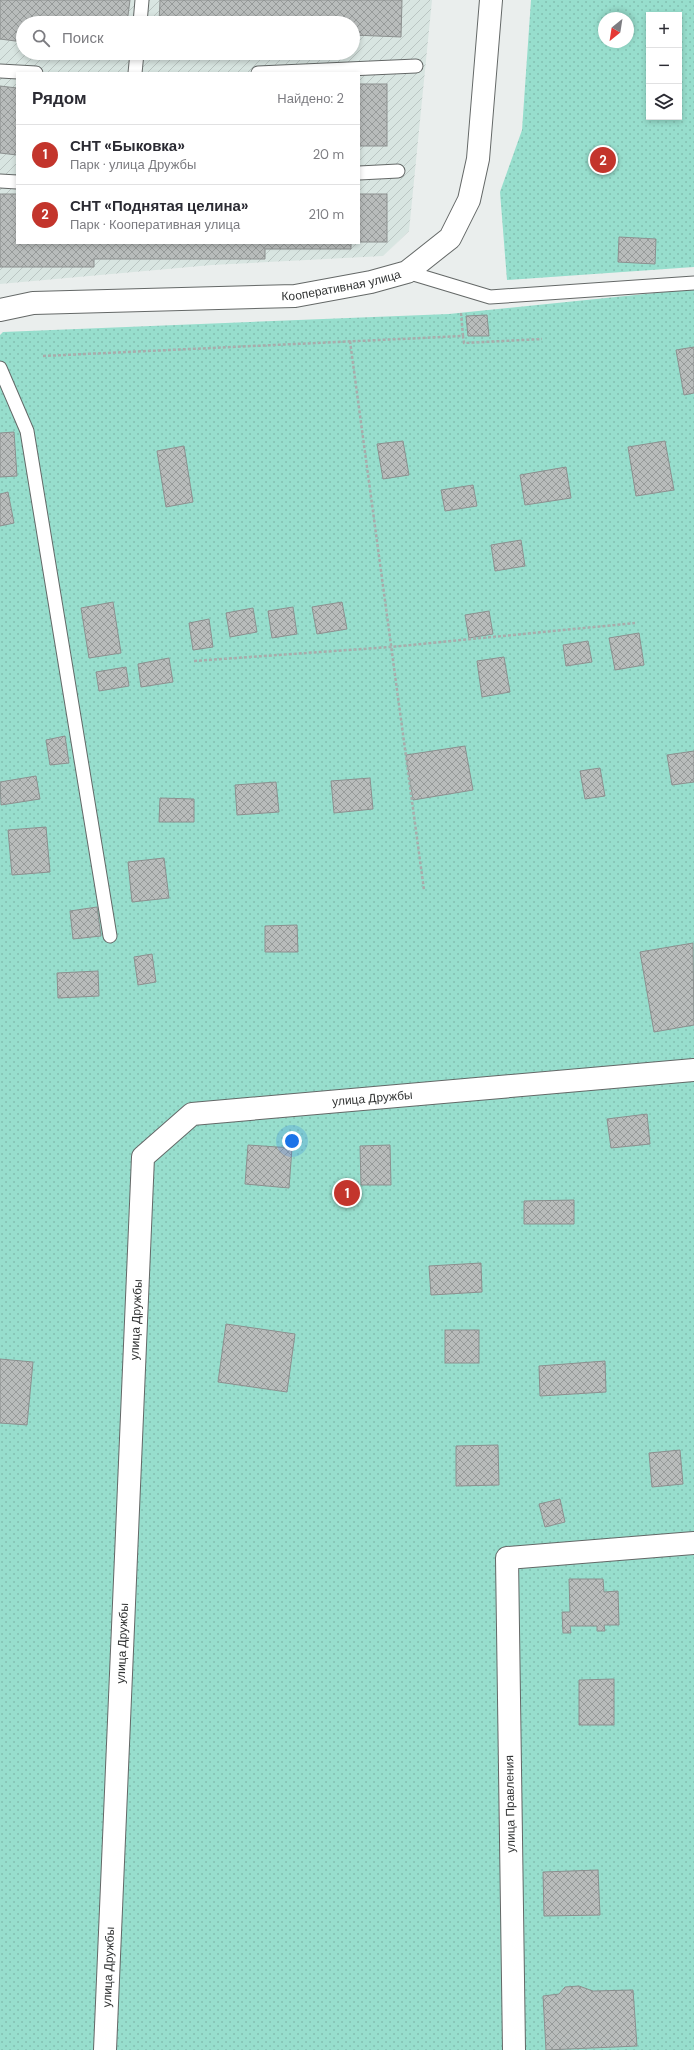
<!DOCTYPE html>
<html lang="ru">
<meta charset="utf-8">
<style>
:root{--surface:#fff;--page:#f7f7f7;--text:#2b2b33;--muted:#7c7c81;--line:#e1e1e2;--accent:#c3352c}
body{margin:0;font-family:"DM Sans",sans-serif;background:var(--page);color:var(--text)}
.controls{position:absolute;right:12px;top:12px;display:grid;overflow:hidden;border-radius:0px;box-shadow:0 2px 6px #0003}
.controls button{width:36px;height:36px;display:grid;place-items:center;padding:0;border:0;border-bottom:1px solid var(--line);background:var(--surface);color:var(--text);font:20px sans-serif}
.compass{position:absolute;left:598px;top:12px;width:36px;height:36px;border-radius:50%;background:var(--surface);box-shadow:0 2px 6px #0003;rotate:210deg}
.you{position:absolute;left:292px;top:1141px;width:14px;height:14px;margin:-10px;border:3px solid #fff;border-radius:50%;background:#1a73e8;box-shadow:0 0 0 6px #1a73e833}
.badge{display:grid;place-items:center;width:26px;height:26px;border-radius:50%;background:var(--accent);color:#fff;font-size:13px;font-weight:700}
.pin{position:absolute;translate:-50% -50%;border:2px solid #fff;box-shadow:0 1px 4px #0006}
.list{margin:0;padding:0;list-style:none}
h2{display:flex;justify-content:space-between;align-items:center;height:52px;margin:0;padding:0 16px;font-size:17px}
h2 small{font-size:13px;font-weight:400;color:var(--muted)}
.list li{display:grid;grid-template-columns:26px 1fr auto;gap:12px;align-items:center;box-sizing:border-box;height:60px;padding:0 16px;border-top:1px solid var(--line)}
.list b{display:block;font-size:15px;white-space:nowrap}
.list p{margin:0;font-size:13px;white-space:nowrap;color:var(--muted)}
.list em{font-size:13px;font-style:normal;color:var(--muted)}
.icon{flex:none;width:22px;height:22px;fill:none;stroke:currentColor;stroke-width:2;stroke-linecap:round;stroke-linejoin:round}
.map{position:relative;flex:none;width:694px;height:2050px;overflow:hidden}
.search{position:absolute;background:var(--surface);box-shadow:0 2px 6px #0003;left:16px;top:16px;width:344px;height:44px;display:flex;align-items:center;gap:10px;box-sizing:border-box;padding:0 14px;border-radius:22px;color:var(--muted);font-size:15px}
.panel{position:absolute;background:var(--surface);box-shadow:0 2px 6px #0003;left:16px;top:72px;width:344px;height:172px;border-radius:0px}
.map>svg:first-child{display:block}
</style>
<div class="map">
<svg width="694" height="2050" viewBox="0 0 694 2050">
<defs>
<pattern id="industrial-furrows" width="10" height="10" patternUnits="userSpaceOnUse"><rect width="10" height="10" fill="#d8e5e1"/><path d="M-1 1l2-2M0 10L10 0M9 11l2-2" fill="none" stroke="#bac5c2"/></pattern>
<pattern id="garden-dots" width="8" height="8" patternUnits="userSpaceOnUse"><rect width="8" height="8" fill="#97decd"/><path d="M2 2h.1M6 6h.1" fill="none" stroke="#83bfb1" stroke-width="1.8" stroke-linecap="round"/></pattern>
<pattern id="building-cross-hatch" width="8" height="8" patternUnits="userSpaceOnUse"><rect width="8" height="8" fill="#b8bcbb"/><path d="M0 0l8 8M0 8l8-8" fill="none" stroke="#969a99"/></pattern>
</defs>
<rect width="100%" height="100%" fill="#eaeeed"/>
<path fill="url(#industrial-furrows)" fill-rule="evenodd" d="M0,0h432l-23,231 -26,25 -171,9 -212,19zM23,23h330v30h-330zM17,73h342v170h-342z"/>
<g fill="url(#garden-dots)" fill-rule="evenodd">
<path d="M531,0h163v267l-187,13 -7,-88 22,-62zM649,15h30v102h-30zM604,18h24v24h-24z"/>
<polygon points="694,289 694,2050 0,2050 0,335 3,332 449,314"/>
</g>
<g fill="url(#building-cross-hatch)" stroke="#8c908f">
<polygon points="0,0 130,0 127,23 23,23 23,42 0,39"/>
<polygon points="160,0 402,0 401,37 353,35 353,23 159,23"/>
<polygon points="101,53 123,53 123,56"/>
<rect x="359" y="84" width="28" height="62"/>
<polygon points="0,86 17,88 17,155 0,153"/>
<polygon points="0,194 17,194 17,243 351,243 351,249 265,249 265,259 94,259 94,267 0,267"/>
<rect x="359" y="194" width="28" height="48"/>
<polygon points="619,237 656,239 655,264 618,262"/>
<polygon points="487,315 489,336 468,336 466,316"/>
<polygon points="694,347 694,393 684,395 676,350"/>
<polygon points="14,432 17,476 0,477 0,433"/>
<polygon points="403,441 409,475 383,479 377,444"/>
<polygon points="665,441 674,490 636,496 628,447"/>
<polygon points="184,446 193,502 166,507 157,451"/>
<polygon points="566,467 571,498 525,505 520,475"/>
<polygon points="473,485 477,506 445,511 441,490"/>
<polygon points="8,492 14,523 0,526 0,494"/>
<polygon points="521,540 525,566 495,571 491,545"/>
<polygon points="113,602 121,653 89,658 81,608"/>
<polygon points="342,602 347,629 317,634 312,607"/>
<polygon points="293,607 297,634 272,638 268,611"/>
<polygon points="253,608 257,632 230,637 226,613"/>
<polygon points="489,611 493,634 469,638 465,615"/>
<polygon points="209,619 213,647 193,650 189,623"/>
<polygon points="639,633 644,665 615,670 609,638"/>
<polygon points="588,641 592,662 566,666 563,645"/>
<polygon points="504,657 510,692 482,697 477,661"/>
<polygon points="169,658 173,682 141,687 138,664"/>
<polygon points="126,667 129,686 99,691 96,672"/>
<polygon points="65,736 69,763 50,765 46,740"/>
<polygon points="465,746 473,790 413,800 406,755"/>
<polygon points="694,751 694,782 672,785 667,755"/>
<polygon points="600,768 605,796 585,799 580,771"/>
<polygon points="36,776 40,799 1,805 0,782"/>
<polygon points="370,778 373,809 334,813 331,781"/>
<polygon points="276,782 279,812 237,815 235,785"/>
<polygon points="160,798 194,799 194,822 159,822"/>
<polygon points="46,827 50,872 12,875 8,830"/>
<polygon points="164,858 169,898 132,902 128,862"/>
<polygon points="97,907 101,936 73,939 70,911"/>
<polygon points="297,925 298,952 265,952 265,926"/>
<polygon points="693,943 694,1025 654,1032 640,952"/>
<polygon points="152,954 156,982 138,985 134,957"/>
<polygon points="98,971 99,996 58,998 57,973"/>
<polygon points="647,1114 650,1144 611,1148 607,1119"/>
<polygon points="248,1145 292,1148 289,1188 245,1184"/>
<polygon points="390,1145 391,1185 361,1185 360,1146"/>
<polygon points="574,1200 574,1224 524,1224 524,1201"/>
<polygon points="481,1263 482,1292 431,1295 429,1266"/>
<polygon points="226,1324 295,1334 287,1392 218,1382"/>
<rect x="445" y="1330" width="34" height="33"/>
<polygon points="0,1359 33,1362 27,1425 0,1423"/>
<polygon points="605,1361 606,1392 540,1396 539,1366"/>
<polygon points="498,1445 499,1485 456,1486 456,1446"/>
<polygon points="680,1450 683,1484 652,1487 649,1453"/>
<polygon points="560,1499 565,1522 545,1527 539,1504"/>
<polygon points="569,1579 603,1579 604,1592 618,1591 619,1625 604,1625 605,1631 597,1631 597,1626 570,1626 571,1633 563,1633 562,1612 570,1612"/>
<polygon points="614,1679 614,1725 579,1725 579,1680"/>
<polygon points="598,1870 600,1915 544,1916 543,1872"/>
<polygon points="579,1986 593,1991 633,1990 637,2046 546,2050 543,1996 559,1994 565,1987"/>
</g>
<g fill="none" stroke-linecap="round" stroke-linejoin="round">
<g stroke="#646867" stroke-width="15">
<g id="lane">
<polyline points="140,23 142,0"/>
<polyline points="0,71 36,73"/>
<polyline points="135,73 137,53"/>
<polyline points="258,73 416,66"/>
<polyline points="359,173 398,171"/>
<polyline points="0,181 17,182"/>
<polyline points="407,272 490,297 694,283"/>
<polyline points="0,368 27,431 110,936"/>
</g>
</g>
<g stroke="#646867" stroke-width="24">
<g id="street">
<path id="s1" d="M105,2050l38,-893 49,-43 502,-44"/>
<polyline points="514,2050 507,1558 694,1543"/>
</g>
</g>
<g stroke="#646867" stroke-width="24">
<g id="secondary">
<path id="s2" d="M0,310l33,-7 262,-7 76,-14 36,-10 43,-34 19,-38 9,-41 13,-159"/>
</g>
</g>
<g stroke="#a8acab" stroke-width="2.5" stroke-dasharray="3 2" stroke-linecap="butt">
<polyline points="461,313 463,336"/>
<polyline points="350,341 424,890"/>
<polyline points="43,356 463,336 464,343 542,339"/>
<polyline points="194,661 390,647 635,623"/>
</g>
<use href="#lane" stroke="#fff" stroke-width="13"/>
<use href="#street" stroke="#fff" stroke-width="22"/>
<use href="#secondary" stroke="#fff" stroke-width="22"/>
</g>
<g text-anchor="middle" stroke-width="3.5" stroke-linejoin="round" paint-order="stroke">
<g font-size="12" fill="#323434" stroke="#fff">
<text dy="4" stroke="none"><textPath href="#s2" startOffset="343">Кооперативная улица</textPath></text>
<text dy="4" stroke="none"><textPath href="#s1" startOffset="1140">улица Дружбы</textPath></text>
<text dy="4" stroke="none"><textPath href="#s1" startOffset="731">улица Дружбы</textPath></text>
<text dy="4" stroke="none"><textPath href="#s1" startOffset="407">улица Дружбы</textPath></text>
<text transform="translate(510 1804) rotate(-91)" y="4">улица Правления</text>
<text dy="4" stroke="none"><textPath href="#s1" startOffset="83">улица Дружбы</textPath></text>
</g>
</g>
</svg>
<div class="controls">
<button>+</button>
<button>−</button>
<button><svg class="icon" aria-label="layers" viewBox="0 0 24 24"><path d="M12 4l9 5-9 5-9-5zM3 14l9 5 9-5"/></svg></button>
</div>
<svg class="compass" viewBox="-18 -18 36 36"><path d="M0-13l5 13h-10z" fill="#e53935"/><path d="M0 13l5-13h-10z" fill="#7c7c81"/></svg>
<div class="you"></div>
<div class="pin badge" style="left:347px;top:1193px">1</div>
<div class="pin badge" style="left:603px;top:160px">2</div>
<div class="search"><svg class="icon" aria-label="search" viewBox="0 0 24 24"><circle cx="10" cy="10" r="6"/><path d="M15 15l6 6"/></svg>Поиск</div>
<section class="panel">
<h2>Рядом<small>Найдено: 2</small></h2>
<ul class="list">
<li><span class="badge">1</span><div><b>СНТ «Быковка»</b><p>Парк · улица Дружбы</p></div><em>20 m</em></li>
<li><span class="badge">2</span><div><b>СНТ «Поднятая целина»</b><p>Парк · Кооперативная улица</p></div><em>210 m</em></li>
</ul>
</section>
</div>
